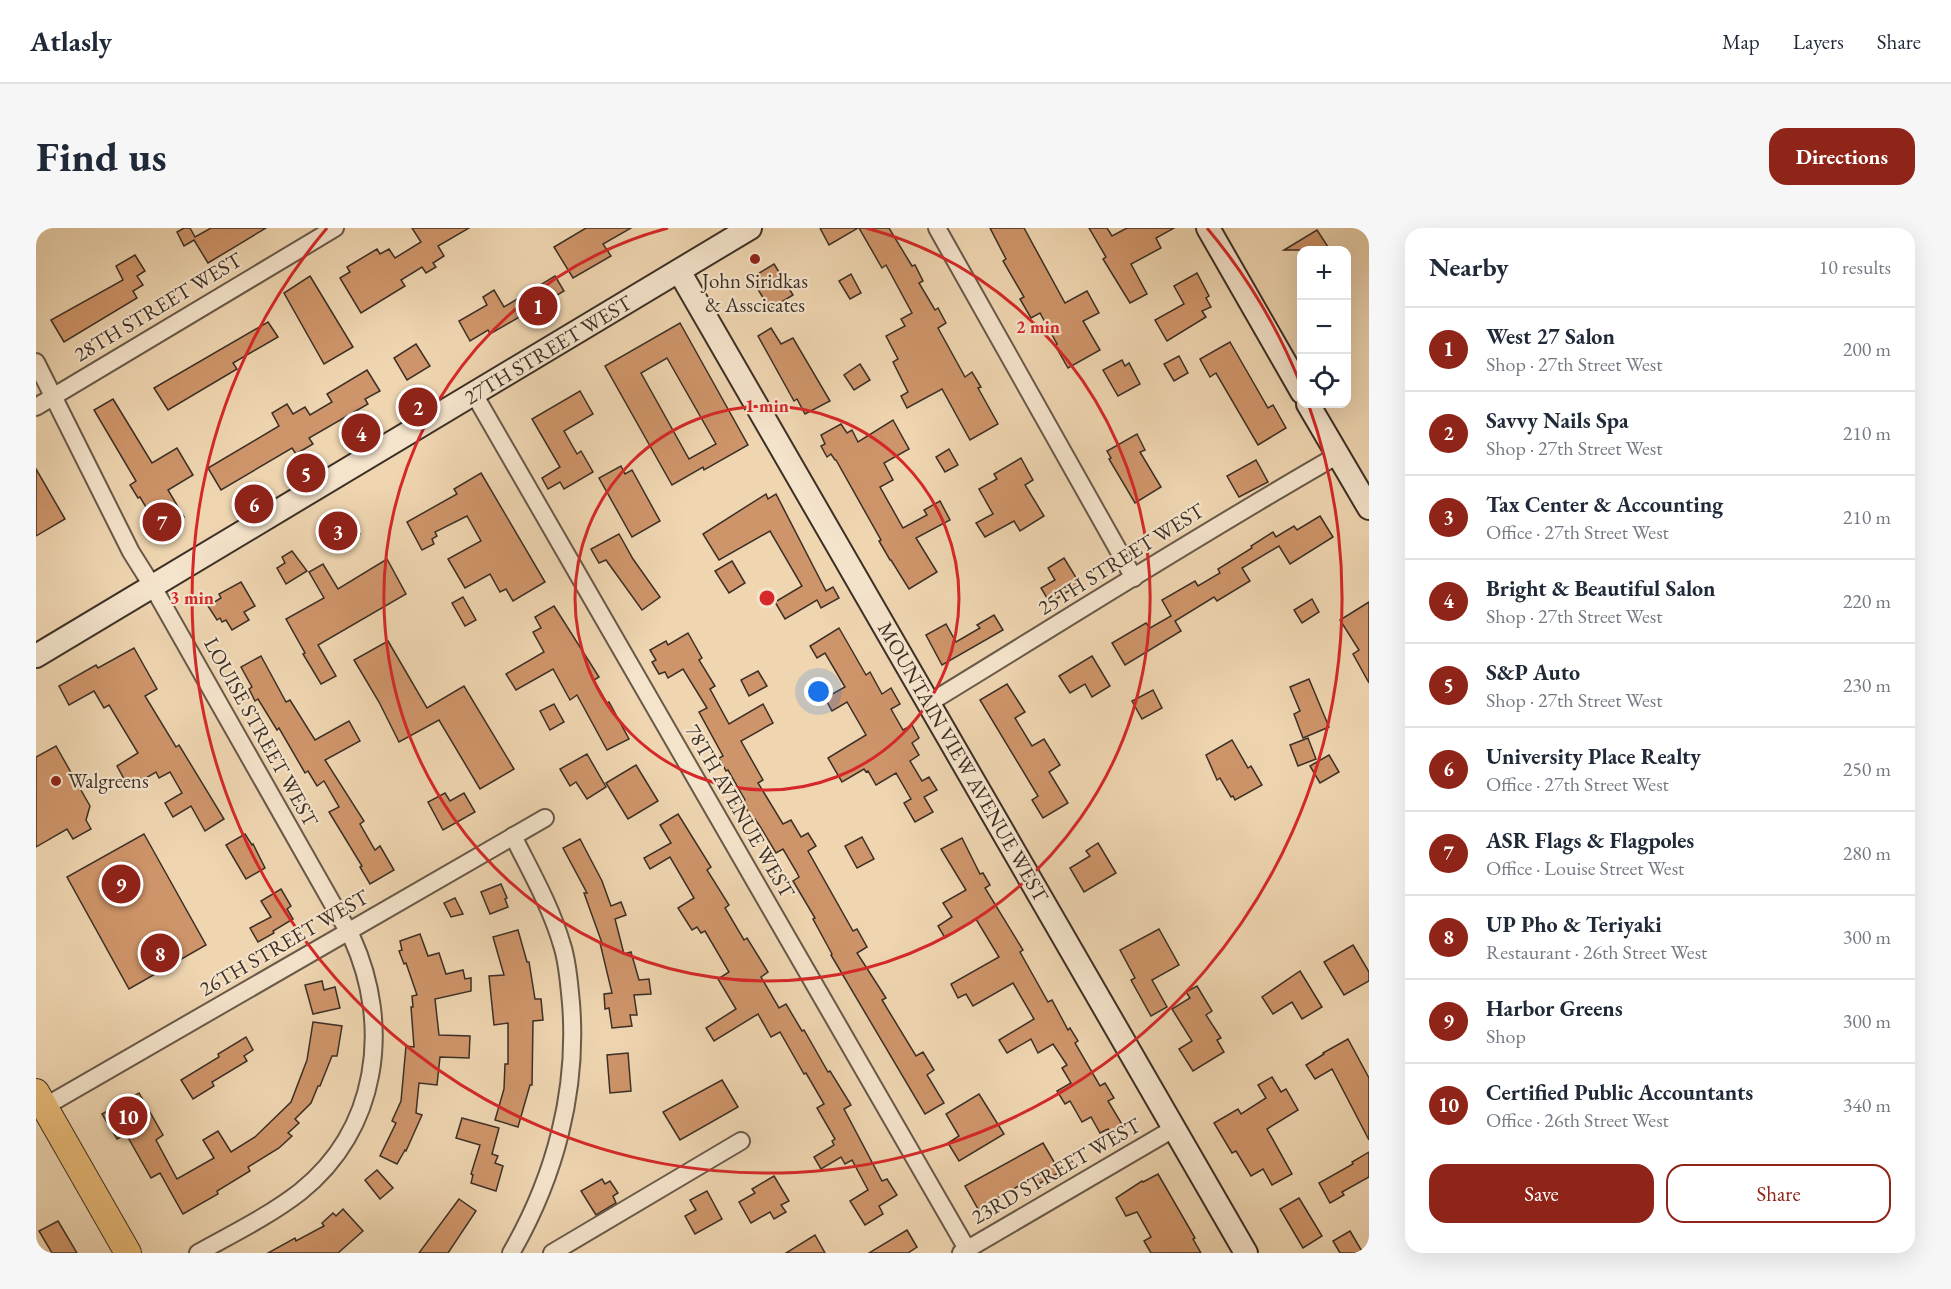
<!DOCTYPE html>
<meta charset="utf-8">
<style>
:root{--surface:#fff;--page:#f6f6f7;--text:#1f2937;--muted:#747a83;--line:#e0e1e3;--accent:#8f2418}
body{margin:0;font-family:"EB Garamond",serif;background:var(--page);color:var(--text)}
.controls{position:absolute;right:18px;top:18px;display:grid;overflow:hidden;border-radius:12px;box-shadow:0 6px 24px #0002}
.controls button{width:54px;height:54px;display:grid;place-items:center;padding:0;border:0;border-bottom:2px solid var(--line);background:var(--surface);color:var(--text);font:30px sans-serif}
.you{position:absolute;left:783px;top:464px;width:21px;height:21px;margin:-15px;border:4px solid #fff;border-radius:50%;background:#1a73e8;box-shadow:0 0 0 9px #1a73e833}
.badge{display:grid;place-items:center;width:39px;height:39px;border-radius:50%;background:var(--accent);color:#fff;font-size:20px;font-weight:700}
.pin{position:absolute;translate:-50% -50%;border:3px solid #fff;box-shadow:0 2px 6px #0006}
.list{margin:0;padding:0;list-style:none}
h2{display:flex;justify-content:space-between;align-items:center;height:78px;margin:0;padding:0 24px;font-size:26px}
h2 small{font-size:20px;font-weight:400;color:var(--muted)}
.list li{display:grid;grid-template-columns:39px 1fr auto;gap:18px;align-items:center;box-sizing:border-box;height:84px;padding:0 24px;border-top:2px solid var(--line)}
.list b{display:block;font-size:22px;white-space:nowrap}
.list p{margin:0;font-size:20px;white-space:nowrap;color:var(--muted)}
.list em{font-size:20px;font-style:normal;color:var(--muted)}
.actions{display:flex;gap:12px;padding:18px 24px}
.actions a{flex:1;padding:14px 0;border:2px solid var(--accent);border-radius:18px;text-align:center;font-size:21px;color:var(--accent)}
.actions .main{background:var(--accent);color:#fff}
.icon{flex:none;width:33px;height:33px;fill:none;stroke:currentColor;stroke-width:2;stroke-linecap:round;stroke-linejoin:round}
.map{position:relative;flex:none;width:1333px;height:1025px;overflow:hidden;border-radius:18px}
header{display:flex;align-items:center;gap:36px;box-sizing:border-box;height:84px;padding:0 30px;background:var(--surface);border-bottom:2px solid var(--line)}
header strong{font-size:28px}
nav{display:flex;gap:33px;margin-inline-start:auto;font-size:21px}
.intro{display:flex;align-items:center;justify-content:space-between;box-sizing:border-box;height:144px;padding:0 36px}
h1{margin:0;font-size:42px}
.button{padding:15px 27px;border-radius:18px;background:var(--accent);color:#fff;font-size:21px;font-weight:700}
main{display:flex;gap:36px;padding:0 36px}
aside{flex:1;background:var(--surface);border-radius:18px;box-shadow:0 6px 24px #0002}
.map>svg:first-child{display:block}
</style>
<header>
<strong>Atlasly</strong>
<nav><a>Map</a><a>Layers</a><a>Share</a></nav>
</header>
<div class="intro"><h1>Find us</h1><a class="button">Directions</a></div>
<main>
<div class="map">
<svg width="1333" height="1025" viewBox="0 0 1333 1025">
<rect width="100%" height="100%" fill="#efd6b1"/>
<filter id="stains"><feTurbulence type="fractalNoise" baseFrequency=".00333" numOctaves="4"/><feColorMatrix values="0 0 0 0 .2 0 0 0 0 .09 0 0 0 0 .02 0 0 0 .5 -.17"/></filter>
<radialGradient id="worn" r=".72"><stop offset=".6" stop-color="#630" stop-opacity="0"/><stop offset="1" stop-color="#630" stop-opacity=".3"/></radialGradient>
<g fill="#cf956a" stroke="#3c2f26" stroke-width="1.5" fill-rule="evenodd">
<polygon points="148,0 154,0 159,9 175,0 230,0 172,35 158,12 148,18 141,4"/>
<polygon points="376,0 433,0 402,18 408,28 397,35 400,39 390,45 386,39 365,52 369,58 325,85 304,50 314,44 311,39 341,21 344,26 353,21 359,30 385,14"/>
<polygon points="550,0 595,0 567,16 575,28 537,50 518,19"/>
<polygon points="784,0 822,0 793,17"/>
<polygon points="823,0 853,0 876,38 879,37 887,53 883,55 899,82 902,80 910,95 902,100 929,149 936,144 945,159 942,160 962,196 934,212 906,161 871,180 865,168 872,164 857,134 862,131 850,108 869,98 865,91 876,85 850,37 846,40"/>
<polygon points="954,0 988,0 1029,75 1051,63 1063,85 1047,93 1064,122 1032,140 1019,117 1021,116 1004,85 995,90 984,71 988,69 967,33 970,31"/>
<polygon points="1053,0 1071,0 1076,8 1091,0 1138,0 1120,10 1125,20 1095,36 1111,66 1094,75 1067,31 1070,29"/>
<polygon points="1281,2 1294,22 1248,22"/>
<polygon points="99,27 109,43 101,48 107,57 97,63 101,70 28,114 15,92 87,52 80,38"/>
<polygon points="738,36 757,67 734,81 715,50"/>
<polygon points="1161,45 1173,68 1170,70 1175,79 1166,83 1170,89 1131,113 1119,92 1148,76 1138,58"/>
<polygon points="815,46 825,65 814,71 803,53"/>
<polygon points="274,48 317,119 288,136 248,65"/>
<polygon points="519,48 528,63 454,106 452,102 434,113 423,93 451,77 447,69 458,62 468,79"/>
<polygon points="232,94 242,109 197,135 201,141 132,182 118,160"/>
<path d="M644,95l68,122 -44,25 -1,-3 -31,18 -67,-119zM631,130l49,86 -27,15 -48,-86z"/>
<polygon points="735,100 745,116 757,110 794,173 769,186 761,171 758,173 722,108"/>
<polygon points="1194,114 1232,180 1237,177 1250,200 1222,217 1180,145 1174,149 1164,131"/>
<polygon points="380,116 394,138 371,152 358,130"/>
<polygon points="1143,128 1152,145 1138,153 1128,136"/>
<polygon points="1086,132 1089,138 1093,135 1104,156 1082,168 1067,142"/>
<polygon points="824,136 834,152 818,162 808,147"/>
<polygon points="331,142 344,163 329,171 332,176 273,210 277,216 260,226 256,220 185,262 172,240 243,198 236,185 251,176 257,186 269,179 274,187 296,174 291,166"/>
<polygon points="544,163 557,186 528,203 541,226 545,223 557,244 528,261 524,254 512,261 506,250 524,239 496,191"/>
<polygon points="77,171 116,235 141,220 157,247 132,262 148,289 134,297 137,301 124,309 114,293 117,291 104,269 102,270 94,257 100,253 58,182"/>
<polygon points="857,192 873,221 848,235 857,252 844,259 867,300 891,287 888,282 904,273 914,292 880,310 901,344 873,361 855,332 854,332 843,313 845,312 800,232 799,232 795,226 791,229 785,218 789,216 785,207 805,196 811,205 816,202 822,214"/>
<polygon points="1101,206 1109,222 1104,224 1125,259 1099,275 1073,231 1075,230 1071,223"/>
<polygon points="913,221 922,237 909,244 900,229"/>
<polygon points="985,230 997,252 989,257 1008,288 984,303 978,293 949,309 940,295 957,286 943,261 961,251 958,246"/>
<polygon points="1220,232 1232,254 1203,269 1191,248"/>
<polygon points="585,238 589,246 596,242 624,293 596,309 563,250"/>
<polygon points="0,241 29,291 0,308"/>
<polygon points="445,245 509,354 477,373 470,361 464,364 454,346 429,360 412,331 445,313 431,288 399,304 401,308 396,311 398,316 386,322 371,294 421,266 418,261"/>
<polygon points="730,266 732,271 740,266 790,363 797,359 803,370 785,380 781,372 749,391 739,374 766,358 734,303 683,332 667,306"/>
<polygon points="1284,288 1297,309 1254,336 1243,318 1206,340 1214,353 1181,373 1178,369 1139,393 1145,403 1089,437 1076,415 1110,395 1114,400 1135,388 1126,372 1159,353 1162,358 1184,345 1182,341 1216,320 1215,318 1237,304 1240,309 1258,298 1261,302"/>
<polygon points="314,289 324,306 303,318 293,302"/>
<polygon points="583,306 597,331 624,369 606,382 570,332 563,335 555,321"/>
<polygon points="256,323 271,343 250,356 241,340 249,335 246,329"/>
<polygon points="1028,330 1044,356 1014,375 1005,360 1019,352 1012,340"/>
<polygon points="351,331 370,366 282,417 300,448 285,456 267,426 269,425 250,391 288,370 273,344 287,336 302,361"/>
<polygon points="696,333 709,355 693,365 679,343"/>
<polygon points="205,354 219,378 208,384 213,392 196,402 190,392 186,394 184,390 181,392 172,378 185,370 183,366"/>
<polygon points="427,369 440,392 429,398 416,375"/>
<polygon points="1276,371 1283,384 1266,395 1258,382"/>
<polygon points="1333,374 1333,455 1317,426 1323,422 1304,392"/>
<polygon points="518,378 563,449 558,452 571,475 573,474 593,511 571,522 541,467 534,472 517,441 480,462 470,446 508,424 497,404 505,400 499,389"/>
<polygon points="958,387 967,402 906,437 890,407 910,396 920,414 944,400 941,397"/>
<polygon points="803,400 830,447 834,444 846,466 855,460 864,476 855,481 867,502 876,497 883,510 876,515 883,527 874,533 886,553 893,549 901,562 888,569 897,584 879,594 868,575 875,571 860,545 840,557 832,543 830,544 828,541 806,554 792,530 830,507 811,474 796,483 789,470 809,459 789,425 781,430 774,418"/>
<polygon points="652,405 666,430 663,432 679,458 674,461 693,496 727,476 737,495 705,513 727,552 722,555 747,596 755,592 765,609 772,605 780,618 772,623 817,703 821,701 831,719 821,725 850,770 846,772 880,828 887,824 898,842 891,847 908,875 889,886 795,727 796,726 777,691 779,690 757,653 763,649 760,643 747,621 740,625 725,600 719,591 717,592 709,579 711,578 707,573 709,572 692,542 690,543 683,530 687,528 663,484 671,480 647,441 632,450 629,444 623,446 616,434 620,432 614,422 630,413 632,417"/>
<polygon points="352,413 391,480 428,458 478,541 444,561 403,492 363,514 343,474 318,432"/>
<polygon points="98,420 121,461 109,468 140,519 143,517 188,591 169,603 155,578 137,589 129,575 146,565 134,544 123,550 120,544 93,560 81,538 102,525 73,477 68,480 58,463 33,477 23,458 60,437 62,440"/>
<polygon points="225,428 250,474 254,472 279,512 313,493 324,513 289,532 328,593 324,596 339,622 344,618 358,642 334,656 324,639 326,638 293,584 303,579 288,553 281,558 272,543 269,545 243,500 241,502 222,471 219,473 213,461 216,459 205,439"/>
<polygon points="1056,428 1074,458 1056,469 1049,456 1034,465 1023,448"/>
<polygon points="722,443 731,458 713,468 705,452"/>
<polygon points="1273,451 1293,499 1267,510 1258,486 1264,483 1254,459"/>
<polygon points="971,456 989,484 979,490 996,518 1008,511 1024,537 1013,544 1032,575 1007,590 996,572 1002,568 944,472"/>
<polygon points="1117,462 1126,480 1106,491 1096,473"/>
<polygon points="518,476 528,494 514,502 504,483"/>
<polygon points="1272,510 1280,531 1262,538 1254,517"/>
<polygon points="1196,512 1212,540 1215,538 1226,557 1199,572 1197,568 1195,569 1184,550 1181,552 1170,527"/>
<polygon points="20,518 54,578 50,592 55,601 37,611 31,601 0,619 0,529"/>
<polygon points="551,526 570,559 551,571 540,554 534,558 524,541"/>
<polygon points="1293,527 1303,544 1284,555 1274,538"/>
<polygon points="600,537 622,573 592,591 570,555"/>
<polygon points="409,565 414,573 428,565 439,584 407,602 392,574"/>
<polygon points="642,586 675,639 671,642 693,677 689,680 708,712 711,710 732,744 725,749 743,780 750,776 766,803 768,802 792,844 794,843 815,877 808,881 846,953 851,951 861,967 843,978 847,986 829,997 814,973 832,962 816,932 809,936 805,929 785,941 778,929 798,917 796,913 799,911 781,880 788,876 770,845 768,846 744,804 735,809 722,786 678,813 670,800 700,781 682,751 693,744 669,703 665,705 661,699 656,702 642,680 658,670 634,629 614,641 608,630 635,615 624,597"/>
<polygon points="108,606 170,717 93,761 31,649"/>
<polygon points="209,606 216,617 217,616 229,640 210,651 190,617"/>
<polygon points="826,609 838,631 821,640 809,618"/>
<polygon points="926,610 944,646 947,645 954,657 949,660 987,722 984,724 1012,774 1016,772 1032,802 1034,800 1042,813 1039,815 1064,858 1069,855 1078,870 1072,873 1087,898 1075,905 1072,901 1064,905 1055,889 1046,894 1034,873 1029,876 1021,863 1035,855 1026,840 1031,837 1017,816 1002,825 995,811 971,825 963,812 998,791 977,755 937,778 930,766 922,770 915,756 963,729 940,691 909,710 902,698 916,689 907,675 930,662 905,621"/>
<polygon points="544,611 566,653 575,678 585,674 590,687 579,691 588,726 595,724 603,752 613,751 615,766 598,767 601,787 594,787 596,798 576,800 573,780 569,781 568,766 576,765 564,715 566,715 548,665 551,665 527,620"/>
<polygon points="1062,615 1080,645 1048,664 1034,640 1054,628 1050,623"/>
<polygon points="465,656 471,670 469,671 472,679 454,686 445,664"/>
<polygon points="245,661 255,678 251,681 257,691 237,703 238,705 222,714 214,700 235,689 225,673"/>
<polygon points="419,670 427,686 415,689 408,675"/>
<polygon points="1123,701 1143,737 1116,752 1131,779 1115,788 1095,752 1099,750 1084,722"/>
<polygon points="482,702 491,734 493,734 499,771 505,771 507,792 497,793 496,857 494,857 482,899 459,892 468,861 469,836 472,836 472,795 458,797 453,748 468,747 457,709"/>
<polygon points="384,706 392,728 403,725 410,746 427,742 429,751 435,750 435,763 399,771 403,807 434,808 433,830 404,829 401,857 383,855 380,885 386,887 370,923 369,922 361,936 344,928 360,895 356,893 365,873 370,818 378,819 375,779 377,779 376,768 381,767 370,735 368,736 363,723 366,722 364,713"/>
<polygon points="1317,717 1333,744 1333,753 1308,767 1288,734"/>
<polygon points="1264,743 1286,779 1266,791 1256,774 1237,786 1226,769"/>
<polygon points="286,753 288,762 299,759 304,780 277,786 269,757"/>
<polygon points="1161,758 1176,783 1170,787 1185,810 1181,812 1188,824 1157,843 1143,821 1156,813 1136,781 1154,770 1150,764"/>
<polygon points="277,794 306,798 301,828 296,828 284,858 282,858 275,875 259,891 263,895 252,905 256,908 243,920 212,939 214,943 181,963 182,966 147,986 124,945 115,950 90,906 81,911 66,886 103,865 127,907 120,912 141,951 178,930 167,912 182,903 195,924 219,909 255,874 271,832"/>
<polygon points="210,809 217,822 208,828 211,833 176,854 178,858 157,871 145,852 183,829 182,826"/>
<polygon points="1312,811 1333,850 1333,912 1296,841 1279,851 1270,837 1288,826 1287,825"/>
<polygon points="592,825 595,863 574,865 571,827"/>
<polygon points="1236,849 1245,864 1250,861 1262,882 1231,901 1256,946 1236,957 1227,941 1215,948 1200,923 1196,925 1178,895 1202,881 1205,886 1230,870 1222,857"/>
<polygon points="686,852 702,879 644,912 627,884"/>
<polygon points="943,866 968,906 923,933 912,915 923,908 910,886"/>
<polygon points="426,890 463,900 456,926 462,928 459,935 467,938 460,963 435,955 437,947 435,946 444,917 420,910"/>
<polygon points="1007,915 1024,944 1001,957 997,950 942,981 929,958"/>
<polygon points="1333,924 1333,949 1306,964 1308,967 1294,975 1283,955 1317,936 1316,934"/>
<polygon points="341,942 357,960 344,971 329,952"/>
<polygon points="1122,946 1159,1010 1157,1011 1165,1025 1115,1025 1108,1013 1115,1009 1101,984 1090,988 1080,970 1106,953 1107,954"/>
<polygon points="738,948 753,973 745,977 750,984 738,991 734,984 715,995 703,974 719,965 716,961"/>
<polygon points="566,951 569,956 574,953 582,965 577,968 580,975 560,987 545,963"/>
<polygon points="671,963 686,991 659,1006 649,988 660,982 654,972"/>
<polygon points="1263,970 1286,1008 1267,1020 1244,981"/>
<polygon points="423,971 440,983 412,1025 383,1025"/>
<polygon points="307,981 327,1003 302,1025 232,1025 259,1010 260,1013 288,998 286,995 297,985 300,988"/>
<polygon points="22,993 41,1025 16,1025 3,1003"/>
<polygon points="871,1002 881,1019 872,1025 833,1025"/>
<polygon points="1314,1003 1327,1025 1304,1025 1297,1013"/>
<polygon points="779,1007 789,1025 750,1025"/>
</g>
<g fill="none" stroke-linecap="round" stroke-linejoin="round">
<g stroke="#695949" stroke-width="20">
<g id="street">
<polyline points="901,0 1098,350"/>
<path d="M0,134l95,190 22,35 199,351c40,88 26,192 -52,254 -31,24 -68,42 -102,61"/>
<polyline points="438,166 931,1021"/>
<polyline points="0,179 299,0"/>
<path d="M893,475c136,-83 271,-169 409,-248"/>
<polyline points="8,879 509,590"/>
<path d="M475,1025c44,-76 67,-162 60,-250 -2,-19 -3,-40 -9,-58 -11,-38 -31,-73 -49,-109"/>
<polyline points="516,1025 705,913"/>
<polyline points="925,1025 1137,901"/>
</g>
</g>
<g stroke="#3c2f26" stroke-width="26">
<g id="secondary">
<polyline points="1172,0 1266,164"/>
<polyline points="643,43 1210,1025"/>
<polyline points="1272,176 1333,280"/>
<polyline points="0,428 714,0"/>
</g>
</g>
<g stroke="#3c2f26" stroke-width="28">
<polyline id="primary" points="0,864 92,1025"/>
</g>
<use href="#street" stroke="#f5e4cc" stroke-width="16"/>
<use href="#secondary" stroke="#f5e4cc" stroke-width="22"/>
<use href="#primary" stroke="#e8bb78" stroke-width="26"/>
</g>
<g fill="none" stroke="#d62828" stroke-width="3">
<circle cx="731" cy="370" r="192"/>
<path d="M830 0A383 383 0 1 1 632 0"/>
<path d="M1171 0A575 575 0 0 1 1264 155M1273 178A575 575 0 1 1 291 0"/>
</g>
<g fill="#8f2418" stroke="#f5e4cc" stroke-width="2">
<circle cx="719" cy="31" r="6"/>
<circle cx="20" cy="553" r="6"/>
</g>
<g text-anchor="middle" stroke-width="4.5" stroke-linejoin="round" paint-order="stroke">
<g font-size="21" fill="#3c2f26" stroke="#f5e4cc">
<text x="719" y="60">John Siridkas<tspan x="719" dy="24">&amp; Asscicates</tspan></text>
<text x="32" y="560" text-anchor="start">Walgreens</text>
</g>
<g font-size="21" fill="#3c2f26" stroke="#f5e4cc">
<text transform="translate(122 79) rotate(-31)" y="7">28TH STREET WEST</text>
<text transform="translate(512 122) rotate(-31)" y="7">27TH STREET WEST</text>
<text transform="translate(1085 331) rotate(-32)" y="7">25TH STREET WEST</text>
<text transform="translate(225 504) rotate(61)" y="7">LOUISE STREET WEST</text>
<text transform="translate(927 534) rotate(60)" y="7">MOUNTAIN VIEW AVENUE WEST</text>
<text transform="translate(704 583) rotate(60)" y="7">78TH AVENUE WEST</text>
<text transform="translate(248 715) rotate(-30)" y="7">26TH STREET WEST</text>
<text transform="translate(1020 943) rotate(-30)" y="7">23RD STREET WEST</text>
</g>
</g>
<circle cx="731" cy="370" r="9" fill="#d62828" stroke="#f5e4cc" stroke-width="3"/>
<g font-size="18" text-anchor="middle" font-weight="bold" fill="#d62828" stroke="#f5e4cc" stroke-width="4.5" stroke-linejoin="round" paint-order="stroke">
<text x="1002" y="105">2 min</text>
<text x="731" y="184">1 min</text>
<text x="156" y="376">3 min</text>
</g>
<rect width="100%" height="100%" filter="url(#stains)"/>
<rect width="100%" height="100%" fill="url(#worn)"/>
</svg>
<div class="controls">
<button>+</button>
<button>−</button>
<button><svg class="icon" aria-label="locate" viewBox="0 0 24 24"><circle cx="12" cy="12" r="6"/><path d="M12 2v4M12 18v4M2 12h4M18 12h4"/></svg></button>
</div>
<div class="you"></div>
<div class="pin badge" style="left:502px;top:78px">1</div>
<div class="pin badge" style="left:382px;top:179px">2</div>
<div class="pin badge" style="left:302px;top:303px">3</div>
<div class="pin badge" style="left:325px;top:205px">4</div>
<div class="pin badge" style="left:270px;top:245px">5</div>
<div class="pin badge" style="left:218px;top:276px">6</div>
<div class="pin badge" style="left:126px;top:294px">7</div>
<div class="pin badge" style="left:124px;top:725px">8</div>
<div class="pin badge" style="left:85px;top:656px">9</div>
<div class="pin badge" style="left:92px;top:888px">10</div>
</div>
<aside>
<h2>Nearby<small>10 results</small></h2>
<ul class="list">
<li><span class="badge">1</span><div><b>West 27 Salon</b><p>Shop · 27th Street West</p></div><em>200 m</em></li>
<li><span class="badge">2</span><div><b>Savvy Nails Spa</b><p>Shop · 27th Street West</p></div><em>210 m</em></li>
<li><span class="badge">3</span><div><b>Tax Center &amp; Accounting</b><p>Office · 27th Street West</p></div><em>210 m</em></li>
<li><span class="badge">4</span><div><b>Bright &amp; Beautiful Salon</b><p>Shop · 27th Street West</p></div><em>220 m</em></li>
<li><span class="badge">5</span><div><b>S&amp;P Auto</b><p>Shop · 27th Street West</p></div><em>230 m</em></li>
<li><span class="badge">6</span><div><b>University Place Realty</b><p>Office · 27th Street West</p></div><em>250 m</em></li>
<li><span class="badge">7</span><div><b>ASR Flags &amp; Flagpoles</b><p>Office · Louise Street West</p></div><em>280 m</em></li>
<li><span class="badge">8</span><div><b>UP Pho &amp; Teriyaki</b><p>Restaurant · 26th Street West</p></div><em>300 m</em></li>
<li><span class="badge">9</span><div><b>Harbor Greens</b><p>Shop</p></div><em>300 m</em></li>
<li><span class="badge">10</span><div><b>Certified Public Accountants</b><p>Office · 26th Street West</p></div><em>340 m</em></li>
</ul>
<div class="actions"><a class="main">Save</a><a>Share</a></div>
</aside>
</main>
